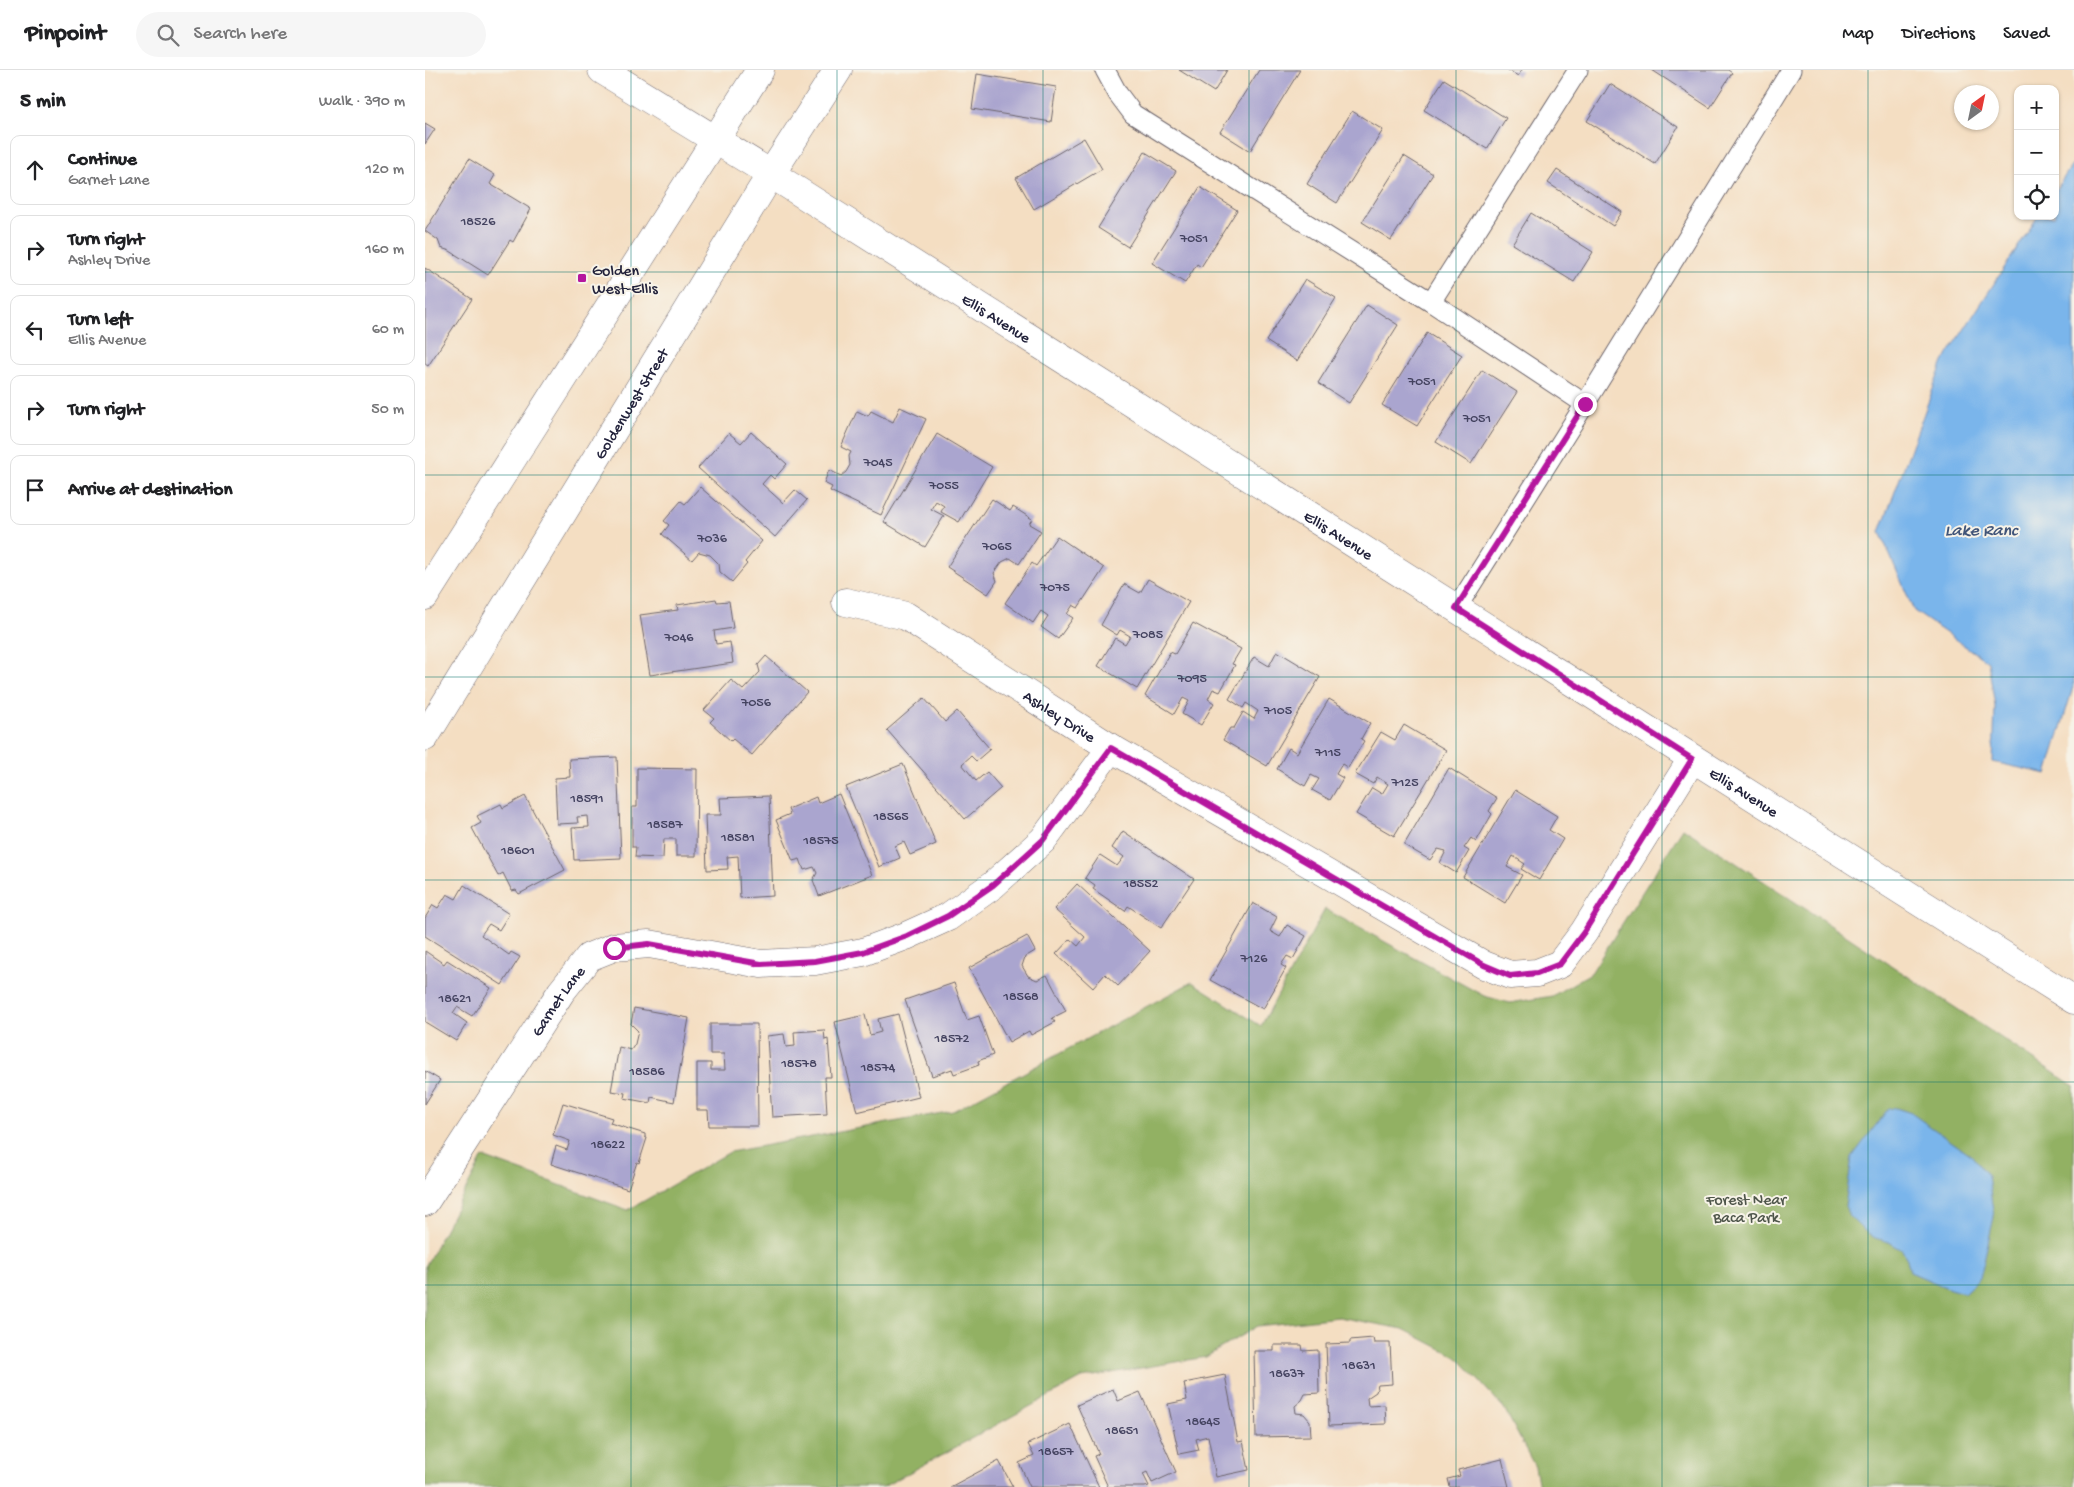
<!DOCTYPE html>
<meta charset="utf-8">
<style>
:root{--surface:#fff;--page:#f6f6f6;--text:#202124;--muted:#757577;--line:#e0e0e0}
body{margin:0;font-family:"Gochi Hand",sans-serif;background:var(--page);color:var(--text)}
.controls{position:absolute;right:15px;top:15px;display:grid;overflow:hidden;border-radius:10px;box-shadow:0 1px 4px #0004}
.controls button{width:45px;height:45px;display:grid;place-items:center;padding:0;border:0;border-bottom:1px solid var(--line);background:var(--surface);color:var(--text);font:25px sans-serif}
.compass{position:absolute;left:1529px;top:15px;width:45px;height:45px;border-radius:50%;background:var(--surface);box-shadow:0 1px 4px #0004;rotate:33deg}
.stop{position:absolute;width:15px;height:15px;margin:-11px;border:4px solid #b5179e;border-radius:50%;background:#fff}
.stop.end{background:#b5179e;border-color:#fff;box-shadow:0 1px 5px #0008}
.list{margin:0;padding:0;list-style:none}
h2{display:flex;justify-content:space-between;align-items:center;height:65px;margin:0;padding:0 20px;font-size:21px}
h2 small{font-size:16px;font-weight:400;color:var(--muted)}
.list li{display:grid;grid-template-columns:32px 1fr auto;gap:15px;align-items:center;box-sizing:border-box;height:70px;margin:0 10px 10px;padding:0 10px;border:1px solid var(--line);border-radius:10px}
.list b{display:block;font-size:19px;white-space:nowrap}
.list p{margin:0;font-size:16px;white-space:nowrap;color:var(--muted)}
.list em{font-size:16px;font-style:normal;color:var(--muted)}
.icon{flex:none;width:28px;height:28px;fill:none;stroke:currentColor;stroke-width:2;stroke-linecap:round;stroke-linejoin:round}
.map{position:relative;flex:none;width:1649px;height:1417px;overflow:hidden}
header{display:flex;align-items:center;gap:30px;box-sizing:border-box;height:70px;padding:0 25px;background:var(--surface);border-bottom:1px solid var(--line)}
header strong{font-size:24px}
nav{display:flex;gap:28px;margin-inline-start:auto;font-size:18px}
.search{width:350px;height:45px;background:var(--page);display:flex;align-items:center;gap:12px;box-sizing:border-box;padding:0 18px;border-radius:28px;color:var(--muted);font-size:19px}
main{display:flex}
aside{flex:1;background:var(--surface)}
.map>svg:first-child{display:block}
</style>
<header>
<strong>Pinpoint</strong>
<div class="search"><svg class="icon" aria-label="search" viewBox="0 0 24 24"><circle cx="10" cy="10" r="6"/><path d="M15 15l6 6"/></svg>Search here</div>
<nav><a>Map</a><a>Directions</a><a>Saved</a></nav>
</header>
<main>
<aside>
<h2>5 min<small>Walk · 390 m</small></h2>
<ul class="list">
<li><svg class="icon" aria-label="ahead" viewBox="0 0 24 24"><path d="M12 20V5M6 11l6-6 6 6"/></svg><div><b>Continue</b><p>Garnet Lane</p></div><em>120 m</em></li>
<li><svg class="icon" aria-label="right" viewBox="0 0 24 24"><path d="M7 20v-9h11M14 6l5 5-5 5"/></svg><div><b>Turn right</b><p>Ashley Drive</p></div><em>160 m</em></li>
<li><svg class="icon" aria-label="left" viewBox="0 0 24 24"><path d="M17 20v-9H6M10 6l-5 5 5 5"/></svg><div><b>Turn left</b><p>Ellis Avenue</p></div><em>60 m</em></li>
<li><svg class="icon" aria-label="right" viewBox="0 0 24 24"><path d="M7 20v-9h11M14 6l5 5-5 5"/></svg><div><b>Turn right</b></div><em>50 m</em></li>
<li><svg class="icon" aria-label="arrive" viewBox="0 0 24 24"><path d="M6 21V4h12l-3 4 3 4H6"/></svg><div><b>Arrive at destination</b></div></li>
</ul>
</aside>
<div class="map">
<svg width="1649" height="1417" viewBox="0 0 1649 1417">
<rect width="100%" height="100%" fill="#f7f3e8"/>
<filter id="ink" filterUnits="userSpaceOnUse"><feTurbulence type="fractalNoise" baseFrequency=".02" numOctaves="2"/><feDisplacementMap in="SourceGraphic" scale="10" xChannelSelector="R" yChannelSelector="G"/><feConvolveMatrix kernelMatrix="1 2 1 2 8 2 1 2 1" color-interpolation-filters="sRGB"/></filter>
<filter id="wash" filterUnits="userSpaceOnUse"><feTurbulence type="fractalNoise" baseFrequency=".0096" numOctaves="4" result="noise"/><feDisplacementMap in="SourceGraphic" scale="20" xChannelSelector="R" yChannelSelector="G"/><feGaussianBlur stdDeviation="1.12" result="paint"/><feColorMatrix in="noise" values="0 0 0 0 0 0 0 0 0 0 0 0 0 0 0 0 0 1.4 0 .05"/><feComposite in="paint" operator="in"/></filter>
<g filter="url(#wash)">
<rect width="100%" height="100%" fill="#f4dec2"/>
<polygon fill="#92b163" stroke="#5a6a4f" points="1258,758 1649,1016 1649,1417 1114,1417 1110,1397 1079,1338 1032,1287 978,1259 914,1247 832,1256 781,1287 657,1308 458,1417 0,1417 0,1197 58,1087 203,1140 305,1082 528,1041 767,912 836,956 900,839 1059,926 1085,933 1127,926 1166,903"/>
<g fill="#7ab5eb" stroke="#4e6c93">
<polygon points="1649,92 1649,614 1622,704 1568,692 1570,636 1563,592 1489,541 1455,462 1518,292 1613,146 1630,146 1630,121"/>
<polygon points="1471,1038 1486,1043 1547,1086 1563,1107 1569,1147 1555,1208 1539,1223 1525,1219 1485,1202 1482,1189 1477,1180 1464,1172 1450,1168 1437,1159 1425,1147 1420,1136 1427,1087 1463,1039"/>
</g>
<g id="blocks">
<g fill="#aaa5cf">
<polygon points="754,0 802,0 789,22"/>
<polygon points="834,0 875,0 825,81 795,62"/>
<polygon points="1083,0 1097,0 1093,6"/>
<polygon points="1227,0 1303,0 1307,3 1285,38"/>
<polygon points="552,4 631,17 626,52 547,39"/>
<polygon points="1019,9 1081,48 1062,79 999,40"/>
<polygon points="1185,14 1253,57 1230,94 1162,51"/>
<polygon points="927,41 958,60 912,133 882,114"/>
<polygon points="0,53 10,59 0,74"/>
<polygon points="659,68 677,99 609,139 591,108"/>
<polygon points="720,82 751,101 703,177 673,158"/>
<polygon points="979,86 1008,104 966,170 937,152"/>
<polygon points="44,89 70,105 65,114 106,139 88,172 85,170 63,205 25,181 16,178 13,170 0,161"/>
<polygon points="1132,100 1197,142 1188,156 1123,113"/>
<polygon points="775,117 812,140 776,197 772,194 760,213 727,193"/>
<polygon points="1106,143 1168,182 1149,212 1087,174"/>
<polygon points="0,198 47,229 3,296 0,294"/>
<polygon points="880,209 911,228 872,291 841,271"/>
<polygon points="942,235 973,255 924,333 893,313"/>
<polygon points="1002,263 1037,285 992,356 957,335"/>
<polygon points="1057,300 1092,322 1046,394 1011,372"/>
<polygon points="475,337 501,349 456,445 405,421 407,417 399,413 404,400 416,406 421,402 425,395 424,386 426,382 416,377 432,341 443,346 446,341 468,352"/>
<polygon points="326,362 362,394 349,409 345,405 337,414 358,433 370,420 382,430 350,467 273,398 304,363 316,373"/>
<polygon points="512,364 567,397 534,452 516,442 519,436 511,431 506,439 519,446 500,477 459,452"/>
<polygon points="275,417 337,471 320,492 322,494 307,512 295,502 294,494 285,485 274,482 267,490 237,464 244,455 239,451 256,431 260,434"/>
<polygon points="567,429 585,441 588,437 607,449 604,454 616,461 594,494 585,488 577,492 569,503 572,511 563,524 522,497"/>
<polygon points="632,466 679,498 653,538 648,535 642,544 648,548 633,569 616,557 623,546 616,541 608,553 580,533 607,493 611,496"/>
<polygon points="723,509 764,532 712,619 673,596 690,568 700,574 705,566 695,560 692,565 676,555 699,514 715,523"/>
<polygon points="291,529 292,532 304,531 308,558 289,561 291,574 305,572 308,593 225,605 215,545 253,540 252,535"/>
<polygon points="768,553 816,579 807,594 810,595 795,622 788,619 783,629 789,633 776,655 757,644 764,631 758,628 749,644 720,626 745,582 750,584"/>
<polygon points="852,581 895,607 842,696 798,670 805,658 809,658 818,642 829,649 833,641 821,633 818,638 804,629 829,587 844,596"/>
<polygon points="341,586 382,622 327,685 308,669 306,671 285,652 289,648 279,640 306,610 318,620 335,602 333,595"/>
<polygon points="499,628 520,652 532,641 565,679 551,691 546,686 537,694 551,711 562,702 576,718 540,749 462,660"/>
<polygon points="904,629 945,653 936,669 939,671 923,698 917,694 911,704 918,708 905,730 887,720 894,709 886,705 880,716 852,699 864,678 872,683"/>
<polygon points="979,655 1021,680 969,766 931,744 947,718 957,724 963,714 952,707 948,714 930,704 956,662 970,670"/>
<polygon points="192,687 196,788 149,790 147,758 164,757 163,746 152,747 153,753 132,754 130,708 145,707 144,689"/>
<polygon points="478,694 511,774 485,785 479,772 470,776 475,788 454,797 421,717"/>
<polygon points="212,698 272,699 271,786 251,786 251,769 239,769 238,788 210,787 211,777 207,777 207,737 212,737"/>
<polygon points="1024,698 1072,728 1064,741 1067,744 1051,772 1046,768 1039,778 1044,781 1031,803 1015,793 1021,781 1013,779 1005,790 979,775"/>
<polygon points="1090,720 1132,746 1124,760 1138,769 1114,810 1096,799 1100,794 1088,786 1082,797 1097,805 1080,833 1038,807"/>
<polygon points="414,724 447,805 394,826 388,810 392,803 389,797 379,800 375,789 368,791 351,750 365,744 363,739 391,727 393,733"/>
<polygon points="100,726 140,800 94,824 91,820 87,821 78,803 73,806 47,758 56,753 52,746 76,734 78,738"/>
<polygon points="344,726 348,826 315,828 313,786 302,787 303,799 282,800 280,745 296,745 295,728"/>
<polygon points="698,761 769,809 736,858 703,836 700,841 668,819 670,815 660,808 675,785 692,796 699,787 687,778"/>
<polygon points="652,814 725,881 693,916 680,904 668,918 631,884 645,869 653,876 660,867 629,839"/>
<polygon points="39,815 84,844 74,860 64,854 56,865 84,885 86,882 95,887 77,915 0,866 0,848 8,835 13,838 22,824 31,829"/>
<polygon points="828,833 852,847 845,861 855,867 862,855 881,866 868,889 862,886 856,895 861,898 838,939 785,910"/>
<polygon points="602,866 610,881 600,887 597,896 603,906 612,910 622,905 641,941 627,948 630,952 606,965 604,961 584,972 544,898"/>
<polygon points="0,881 19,894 22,890 66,918 47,946 32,937 28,943 42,953 31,971 0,952"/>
<polygon points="529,913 542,950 554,946 568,985 553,991 554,995 529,1004 527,999 507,1006 480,930"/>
<polygon points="209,938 264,948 249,1032 226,1027 225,1033 199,1028 200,1023 186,1021 194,977 206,980 210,974 213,961 206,954"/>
<polygon points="473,944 494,1027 432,1042 410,952 440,945 445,965 456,962 453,949"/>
<polygon points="285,954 332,954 333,1056 284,1056 283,1040 272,1040 272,993 286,993 286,1000 300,1000 299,984 285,984"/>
<polygon points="399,960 400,970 403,969 406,1007 400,1007 402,1044 347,1047 342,966 359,964 361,977 370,976 369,962"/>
<polygon points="0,1001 15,1010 0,1034"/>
<polygon points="138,1033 187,1048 185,1053 220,1064 220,1067 222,1068 214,1093 212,1092 203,1119 126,1094 131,1076 142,1080 145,1071 128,1065"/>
<polygon points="948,1268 949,1273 965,1273 967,1314 953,1315 951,1322 942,1328 943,1336 960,1335 961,1354 904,1356 901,1274 925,1273 925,1270"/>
<polygon points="849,1275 877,1275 878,1281 893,1280 894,1323 880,1324 877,1330 870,1336 871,1343 879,1344 885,1351 886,1366 831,1367 829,1281 849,1281"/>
<polygon points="800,1305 813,1372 818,1371 824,1400 791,1407 783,1366 771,1369 774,1380 754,1384 743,1334 762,1330 759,1313"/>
<polygon points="688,1319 693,1331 715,1322 751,1402 727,1413 722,1402 718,1404 724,1416 720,1417 683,1417 669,1386 674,1384 652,1335"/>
<polygon points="645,1354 674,1417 605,1417 594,1393 609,1386 603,1374"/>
<polygon points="1077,1389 1084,1417 1025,1417 1023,1409 1035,1406 1033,1400"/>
<polygon points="574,1391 588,1417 525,1417"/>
</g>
</g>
</g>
<g filter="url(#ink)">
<use href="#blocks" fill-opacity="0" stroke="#6c646a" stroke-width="1"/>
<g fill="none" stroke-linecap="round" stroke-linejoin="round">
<g stroke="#6c646a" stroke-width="21">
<g id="service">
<polyline points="680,0 693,24 708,44 1006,232 1160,334 1366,0"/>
<polyline points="1006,232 1153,0"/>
<polyline points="1031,539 1160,334"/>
</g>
</g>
<g stroke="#6c646a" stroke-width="29">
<g id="minor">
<path id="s1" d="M421,532l60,14 205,132 373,217 26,10 27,-2 23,-9 24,-32 108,-173"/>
<path id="s2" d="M0,1132l136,-210 28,-35 25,-10 35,-3 112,20 54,-3 48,-9 43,-16 42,-19 45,-32 50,-45 68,-92"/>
</g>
</g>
<g stroke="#6c646a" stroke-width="29">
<g id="tertiary">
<path id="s3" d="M177,0l169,104 1303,826"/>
</g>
</g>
<g stroke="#6c646a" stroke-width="29">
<g id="secondary">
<polyline points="0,526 335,0"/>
<path id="s4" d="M0,667l346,-563 67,-104"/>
</g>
</g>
<use href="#service" stroke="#fff" stroke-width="19"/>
<use href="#minor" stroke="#fff" stroke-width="28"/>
<use href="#tertiary" stroke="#fff" stroke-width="28"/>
<use href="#secondary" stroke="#fff" stroke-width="28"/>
</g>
</g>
<g fill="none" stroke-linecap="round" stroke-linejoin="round" filter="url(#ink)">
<polyline stroke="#b5179e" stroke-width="6" points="189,878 224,874 336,894 390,891 438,882 482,866 523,846 568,815 618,770 686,678 1059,895 1085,906 1112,903 1135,894 1159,862 1267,689 1031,538 1160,334"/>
</g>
<path fill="none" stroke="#0f766e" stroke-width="1" stroke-opacity="0.55" d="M206,0v1417M412,0v1417M618,0v1417M824,0v1417M1031,0v1417M1237,0v1417M1443,0v1417M0,202h1649M0,405h1649M0,607h1649M0,810h1649M0,1012h1649M0,1215h1649"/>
<rect fill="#b5179e" stroke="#f7f3e8" stroke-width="2" x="152" y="203" width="10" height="10" rx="2.5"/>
<g text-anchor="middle" stroke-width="4" stroke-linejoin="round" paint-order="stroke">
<g font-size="14" fill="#444360">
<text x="53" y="155">18526</text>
<text x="769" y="172">7051</text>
<text x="997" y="315">7051</text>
<text x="1052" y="352">7051</text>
<text x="453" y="396">7045</text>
<text x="519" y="419">7055</text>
<text x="287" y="472">7036</text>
<text x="572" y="480">7065</text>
<text x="630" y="521">7075</text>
<text x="723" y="568">7085</text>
<text x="254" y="571">7046</text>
<text x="767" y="612">7095</text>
<text x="331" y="636">7056</text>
<text x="853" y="644">7105</text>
<text x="903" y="686">7115</text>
<text x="980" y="716">7125</text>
<text x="162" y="732">18591</text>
<text x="466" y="750">18565</text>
<text x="240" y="758">18587</text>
<text x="313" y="771">18581</text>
<text x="396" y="774">18575</text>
<text x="93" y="784">18601</text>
<text x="716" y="817">18552</text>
<text x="829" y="892">7126</text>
<text x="596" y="930">18568</text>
<text x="30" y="932">18621</text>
<text x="527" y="972">18572</text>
<text x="374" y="997">18578</text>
<text x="453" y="1001">18574</text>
<text x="222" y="1005">18586</text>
<text x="183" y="1078">18622</text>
<text x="934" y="1299">18631</text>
<text x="862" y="1307">18637</text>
<text x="778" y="1355">18645</text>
<text x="697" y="1364">18651</text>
<text x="631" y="1385">18657</text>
</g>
<g font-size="16" fill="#22223b" stroke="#f7f3e8" text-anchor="start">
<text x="167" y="205">Golden<tspan x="167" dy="18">West-Ellis</tspan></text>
</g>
<g font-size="16" fill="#22223b" stroke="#f7f3e8">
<text dy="6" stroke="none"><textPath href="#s3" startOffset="466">Ellis Avenue</textPath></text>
<text dy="6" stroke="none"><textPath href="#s4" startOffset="392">Goldenwest Street</textPath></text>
<text dy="6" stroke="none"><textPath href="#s3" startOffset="871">Ellis Avenue</textPath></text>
<text dy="6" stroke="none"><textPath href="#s1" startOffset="245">Ashley Drive</textPath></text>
<text dy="6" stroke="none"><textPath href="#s3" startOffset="1351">Ellis Avenue</textPath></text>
<text dy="6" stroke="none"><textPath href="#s2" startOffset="241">Garnet Lane</textPath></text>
</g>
<g font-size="16" fill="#4f564b" stroke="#f7f3e8">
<text x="1321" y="1134">Forest Near<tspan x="1321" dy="18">Baca Park</tspan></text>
</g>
<g font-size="18" font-style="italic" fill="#415579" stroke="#f7f3e8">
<text x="1556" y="465">Lake Ranc</text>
</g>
</g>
</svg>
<div class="controls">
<button>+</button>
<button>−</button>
<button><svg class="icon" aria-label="locate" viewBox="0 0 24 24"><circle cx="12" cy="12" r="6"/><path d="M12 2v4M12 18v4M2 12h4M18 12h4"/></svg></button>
</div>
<svg class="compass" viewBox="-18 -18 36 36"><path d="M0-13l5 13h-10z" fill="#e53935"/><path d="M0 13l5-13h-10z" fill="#757577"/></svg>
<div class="stop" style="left:189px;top:878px"></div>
<div class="stop end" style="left:1160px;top:334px"></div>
</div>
</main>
